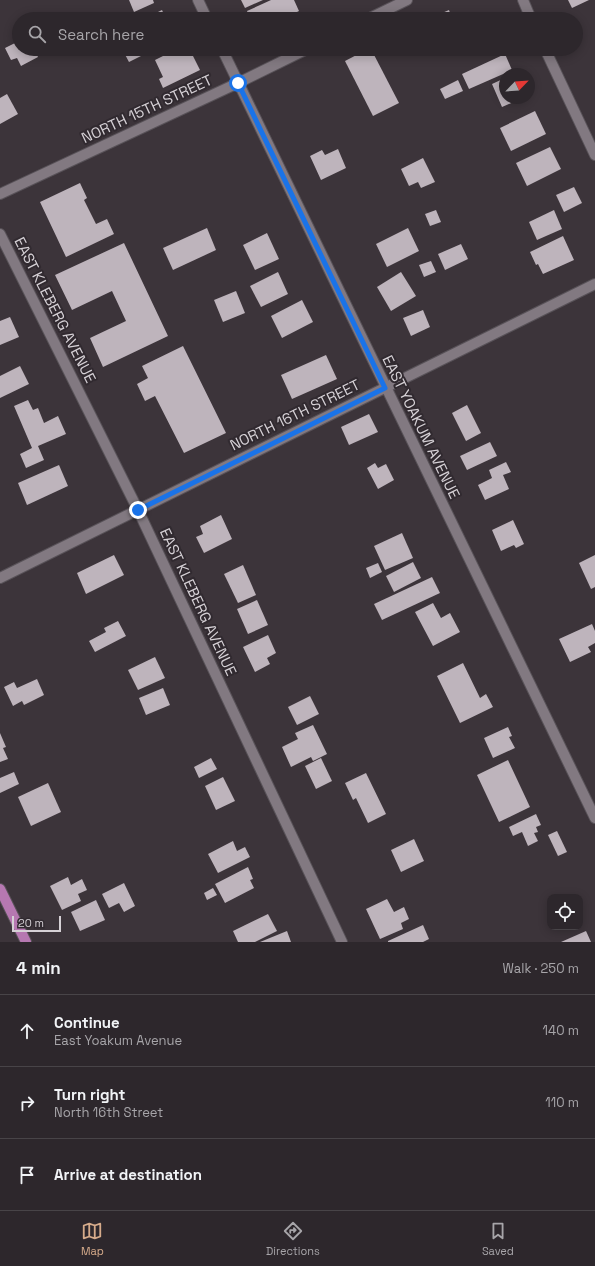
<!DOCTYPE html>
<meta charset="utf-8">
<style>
:root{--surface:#2d272c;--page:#393338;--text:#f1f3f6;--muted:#a7a5a9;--line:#484448;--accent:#d6ab8b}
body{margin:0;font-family:"Space Grotesk",sans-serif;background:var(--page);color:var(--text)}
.controls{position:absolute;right:12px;bottom:12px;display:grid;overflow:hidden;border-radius:8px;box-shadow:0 2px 10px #0003}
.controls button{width:36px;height:36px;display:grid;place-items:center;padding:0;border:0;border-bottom:1px solid var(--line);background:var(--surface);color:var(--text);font:20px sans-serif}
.compass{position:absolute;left:499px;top:68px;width:36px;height:36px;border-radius:50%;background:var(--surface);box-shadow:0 2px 10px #0003;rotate:65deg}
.scale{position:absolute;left:12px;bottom:10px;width:49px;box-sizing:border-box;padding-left:4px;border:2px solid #d6d1d6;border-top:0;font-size:11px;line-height:14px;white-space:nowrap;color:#d6d1d6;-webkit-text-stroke:3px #312a30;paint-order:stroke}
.stop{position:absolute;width:12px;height:12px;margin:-9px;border:3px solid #1a73e8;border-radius:50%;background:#fff}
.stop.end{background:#1a73e8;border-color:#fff;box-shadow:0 1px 4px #0008}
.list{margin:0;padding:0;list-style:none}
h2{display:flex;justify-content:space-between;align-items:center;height:52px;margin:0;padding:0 16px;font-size:17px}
h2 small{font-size:13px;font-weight:400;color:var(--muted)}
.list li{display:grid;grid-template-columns:26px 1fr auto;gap:12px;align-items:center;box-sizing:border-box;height:72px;padding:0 16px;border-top:1px solid var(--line)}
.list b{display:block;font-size:15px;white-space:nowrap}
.list p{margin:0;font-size:13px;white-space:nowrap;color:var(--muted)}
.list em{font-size:13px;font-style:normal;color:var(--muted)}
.icon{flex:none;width:22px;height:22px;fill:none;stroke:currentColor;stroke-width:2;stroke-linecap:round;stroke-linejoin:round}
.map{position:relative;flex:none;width:595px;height:942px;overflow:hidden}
.search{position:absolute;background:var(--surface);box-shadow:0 2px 10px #0003;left:12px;right:12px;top:12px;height:44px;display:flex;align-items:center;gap:10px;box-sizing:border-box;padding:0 14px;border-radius:22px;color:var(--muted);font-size:15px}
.sheet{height:268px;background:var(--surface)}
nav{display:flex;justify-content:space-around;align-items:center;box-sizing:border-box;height:56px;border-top:1px solid var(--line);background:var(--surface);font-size:11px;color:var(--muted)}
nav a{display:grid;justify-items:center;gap:2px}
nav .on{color:var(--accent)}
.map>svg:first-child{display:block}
</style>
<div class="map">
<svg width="595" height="942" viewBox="0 0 595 942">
<rect width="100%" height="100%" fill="#3c343a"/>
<g fill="#beb4bc">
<polygon points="129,0 153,0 154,3 134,12"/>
<polygon points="241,0 263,0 245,8"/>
<polygon points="271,0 294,0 299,11 283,19 250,19 247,11"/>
<polygon points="568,0 589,0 572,8"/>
<polygon points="162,10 166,19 144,19"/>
<polygon points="449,10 452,19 428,19"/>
<polygon points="19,41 19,49 34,49 38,57 21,66 17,58 11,60 5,48"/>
<polygon points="122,49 155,49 129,62"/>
<polygon points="177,49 184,55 191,52 200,70 163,88 159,79 163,77 155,60"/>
<polygon points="368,49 371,49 399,103 373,116 345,61"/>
<polygon points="505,54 512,70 469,89 462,74"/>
<polygon points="505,78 505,98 523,98 502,107 492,84"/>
<polygon points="458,80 463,91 445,99 440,89"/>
<polygon points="7,94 18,114 0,124 0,98"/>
<polygon points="535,111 546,134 511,151 500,128"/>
<polygon points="550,147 561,169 527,186 516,163"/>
<polygon points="338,149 346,168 321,180 310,156 322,150 325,155"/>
<polygon points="423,158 435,182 421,188 418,182 409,186 401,169"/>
<polygon points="80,183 87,198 84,200 96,224 107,219 114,234 66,257 40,202"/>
<polygon points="574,187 582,203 564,212 556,195"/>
<polygon points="436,210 441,222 430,226 425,214"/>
<polygon points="554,210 562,229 537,240 529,222"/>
<polygon points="207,228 216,250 173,270 163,248"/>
<polygon points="408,228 419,251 387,267 376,244"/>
<polygon points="267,233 279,259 255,270 243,245"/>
<polygon points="563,236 574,260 543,274 538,264 536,265 530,252"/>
<polygon points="124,243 168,336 103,367 90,338 126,321 112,291 72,310 55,275"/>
<polygon points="461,244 468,259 445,270 438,254"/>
<polygon points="431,261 436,272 424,277 419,265"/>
<polygon points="278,272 288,294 261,307 250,286"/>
<polygon points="401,272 416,296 391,311 377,287"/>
<polygon points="236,291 245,313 223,322 214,300"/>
<polygon points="302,300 313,322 282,338 271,316"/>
<polygon points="423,310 430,327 411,336 403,318"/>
<polygon points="10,317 19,337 0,345 0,321"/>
<polygon points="183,346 226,433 184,453 155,396 145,401 137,384 148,378 142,366"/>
<polygon points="326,355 337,379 292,399 281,375"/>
<polygon points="20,366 29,384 0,398 0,376"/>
<polygon points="28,400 33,410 38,408 44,423 58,416 66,434 38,446 44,460 26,468 20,454 32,448 14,406"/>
<polygon points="467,405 481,433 466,441 452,413"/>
<polygon points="369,414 378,432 349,445 341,427"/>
<polygon points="490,442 497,456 467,470 460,456"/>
<polygon points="506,462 511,472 503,475 509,489 485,500 478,485 492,478 489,470"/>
<polygon points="375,463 378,468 386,464 394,480 378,489 367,468"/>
<polygon points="59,465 68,486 27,505 18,483"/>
<polygon points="221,515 232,539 204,553 196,537 203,534 200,526"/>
<polygon points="513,520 524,544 516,548 514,545 501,551 492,530"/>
<polygon points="402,533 413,558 385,570 374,546"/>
<polygon points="114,555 124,575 86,594 77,573"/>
<polygon points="595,555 595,587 591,589 579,563"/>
<polygon points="413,562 421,578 394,592 386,576"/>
<polygon points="378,563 382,572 370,578 366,568"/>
<polygon points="243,565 256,595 238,603 224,574"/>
<polygon points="432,577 440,593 382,620 374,604"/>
<polygon points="257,600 268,625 248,634 237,609"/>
<polygon points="433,603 441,618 450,613 460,632 433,646 415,612"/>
<polygon points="118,621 126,636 95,652 89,641 106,632 104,628"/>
<polygon points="592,624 595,631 595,643 588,647 591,652 570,662 559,639"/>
<polygon points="268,635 276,653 267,658 270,664 255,672 243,647"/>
<polygon points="155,657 165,678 138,690 128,670"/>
<polygon points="463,663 480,698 486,694 493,707 460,723 437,676"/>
<polygon points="37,679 44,695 24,705 22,701 13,706 4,687 14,682 17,688"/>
<polygon points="163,688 170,705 146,715 139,698"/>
<polygon points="310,696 319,714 297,725 288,707"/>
<polygon points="313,725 327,754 313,761 311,757 291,767 282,747 298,739 295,733"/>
<polygon points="508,727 512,736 509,737 515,748 493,758 484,738"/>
<polygon points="0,733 6,747 3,748 8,759 0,762"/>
<polygon points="211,758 217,769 199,778 194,767"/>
<polygon points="321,758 332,781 316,789 305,766"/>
<polygon points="508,760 530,807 499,822 477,775"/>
<polygon points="14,772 19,784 0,793 0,778"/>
<polygon points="366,773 386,814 368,823 356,798 353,800 345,783"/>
<polygon points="223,777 235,801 216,810 205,786"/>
<polygon points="48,783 61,812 31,826 18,797"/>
<polygon points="536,814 541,825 536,827 538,832 534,833 538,841 528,846 522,832 513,836 509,827"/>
<polygon points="557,831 567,852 558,856 548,835"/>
<polygon points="414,839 424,861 401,872 391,850"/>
<polygon points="233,841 237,851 245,847 250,857 218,873 208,854"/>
<polygon points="248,867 253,879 250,880 254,888 225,903 215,884"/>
<polygon points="68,877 71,885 82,879 87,890 78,894 81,901 62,910 50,886"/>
<polygon points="124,883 135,906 124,912 119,903 109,908 102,894"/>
<polygon points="213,888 217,895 207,900 204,893"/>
<polygon points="387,899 394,912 404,907 409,919 401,923 403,929 380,939 366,909"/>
<polygon points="96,900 105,920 80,931 71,912"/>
<polygon points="268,914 277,931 255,942 238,942 233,931"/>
<polygon points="423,925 429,939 423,942 388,942 388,941"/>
<polygon points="287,931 291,942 260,942"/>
<polygon points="586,931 591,942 561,942"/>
</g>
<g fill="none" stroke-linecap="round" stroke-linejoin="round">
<g stroke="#585258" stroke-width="12">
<g id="street">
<polyline points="198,0 207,19"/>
<polyline points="523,0 531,19"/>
<polyline points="368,19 407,0"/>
<polyline points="222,49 595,818"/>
<polyline points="545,49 595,155"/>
<polyline points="0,194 238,83 307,49"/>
<polyline points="0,234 138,510 342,942"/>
<polyline points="0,578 595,284"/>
</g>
</g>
<g stroke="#585258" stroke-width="12">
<polyline id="primary" points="0,889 26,942"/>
</g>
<use href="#street" stroke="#827981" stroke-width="10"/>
<use href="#primary" stroke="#b678b1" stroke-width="10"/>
</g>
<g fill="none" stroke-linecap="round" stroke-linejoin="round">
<polyline stroke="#1a73e8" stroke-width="5" points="138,510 385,388 238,83"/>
</g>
<g text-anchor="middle" stroke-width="4" stroke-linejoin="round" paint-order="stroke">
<g font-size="15" fill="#d6d1d6" stroke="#312a30">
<text transform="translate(147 109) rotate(-25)" y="5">NORTH 15TH STREET</text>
<text transform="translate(55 310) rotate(63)" y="5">EAST KLEBERG AVENUE</text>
<text transform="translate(295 415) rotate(-26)" y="5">NORTH 16TH STREET</text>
<text transform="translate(421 427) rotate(64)" y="5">EAST YOAKUM AVENUE</text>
<text transform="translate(198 602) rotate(65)" y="5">EAST KLEBERG AVENUE</text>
</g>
</g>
</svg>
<div class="controls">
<button><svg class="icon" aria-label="locate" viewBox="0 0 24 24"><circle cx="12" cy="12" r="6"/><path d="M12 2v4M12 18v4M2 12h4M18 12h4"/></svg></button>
</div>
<svg class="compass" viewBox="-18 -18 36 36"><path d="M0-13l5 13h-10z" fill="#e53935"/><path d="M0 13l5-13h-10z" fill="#a7a5a9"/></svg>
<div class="scale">20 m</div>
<div class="stop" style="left:238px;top:83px"></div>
<div class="stop end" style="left:138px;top:510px"></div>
<div class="search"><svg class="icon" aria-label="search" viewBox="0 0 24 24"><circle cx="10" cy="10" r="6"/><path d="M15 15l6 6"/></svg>Search here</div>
</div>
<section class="sheet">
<h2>4 min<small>Walk · 250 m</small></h2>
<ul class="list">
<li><svg class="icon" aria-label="ahead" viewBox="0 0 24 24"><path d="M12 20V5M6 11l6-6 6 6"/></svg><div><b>Continue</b><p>East Yoakum Avenue</p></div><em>140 m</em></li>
<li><svg class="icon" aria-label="right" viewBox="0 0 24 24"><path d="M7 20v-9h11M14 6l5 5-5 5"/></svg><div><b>Turn right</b><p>North 16th Street</p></div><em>110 m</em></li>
<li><svg class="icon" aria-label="arrive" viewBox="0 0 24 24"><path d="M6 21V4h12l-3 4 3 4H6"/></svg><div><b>Arrive at destination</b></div></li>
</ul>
</section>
<nav>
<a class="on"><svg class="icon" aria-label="map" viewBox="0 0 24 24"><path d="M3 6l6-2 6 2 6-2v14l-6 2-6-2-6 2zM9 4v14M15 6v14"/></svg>Map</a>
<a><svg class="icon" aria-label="directions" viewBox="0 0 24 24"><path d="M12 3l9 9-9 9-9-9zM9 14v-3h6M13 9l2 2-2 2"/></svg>Directions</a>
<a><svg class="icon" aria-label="saved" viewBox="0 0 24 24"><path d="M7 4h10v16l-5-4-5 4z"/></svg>Saved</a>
</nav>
